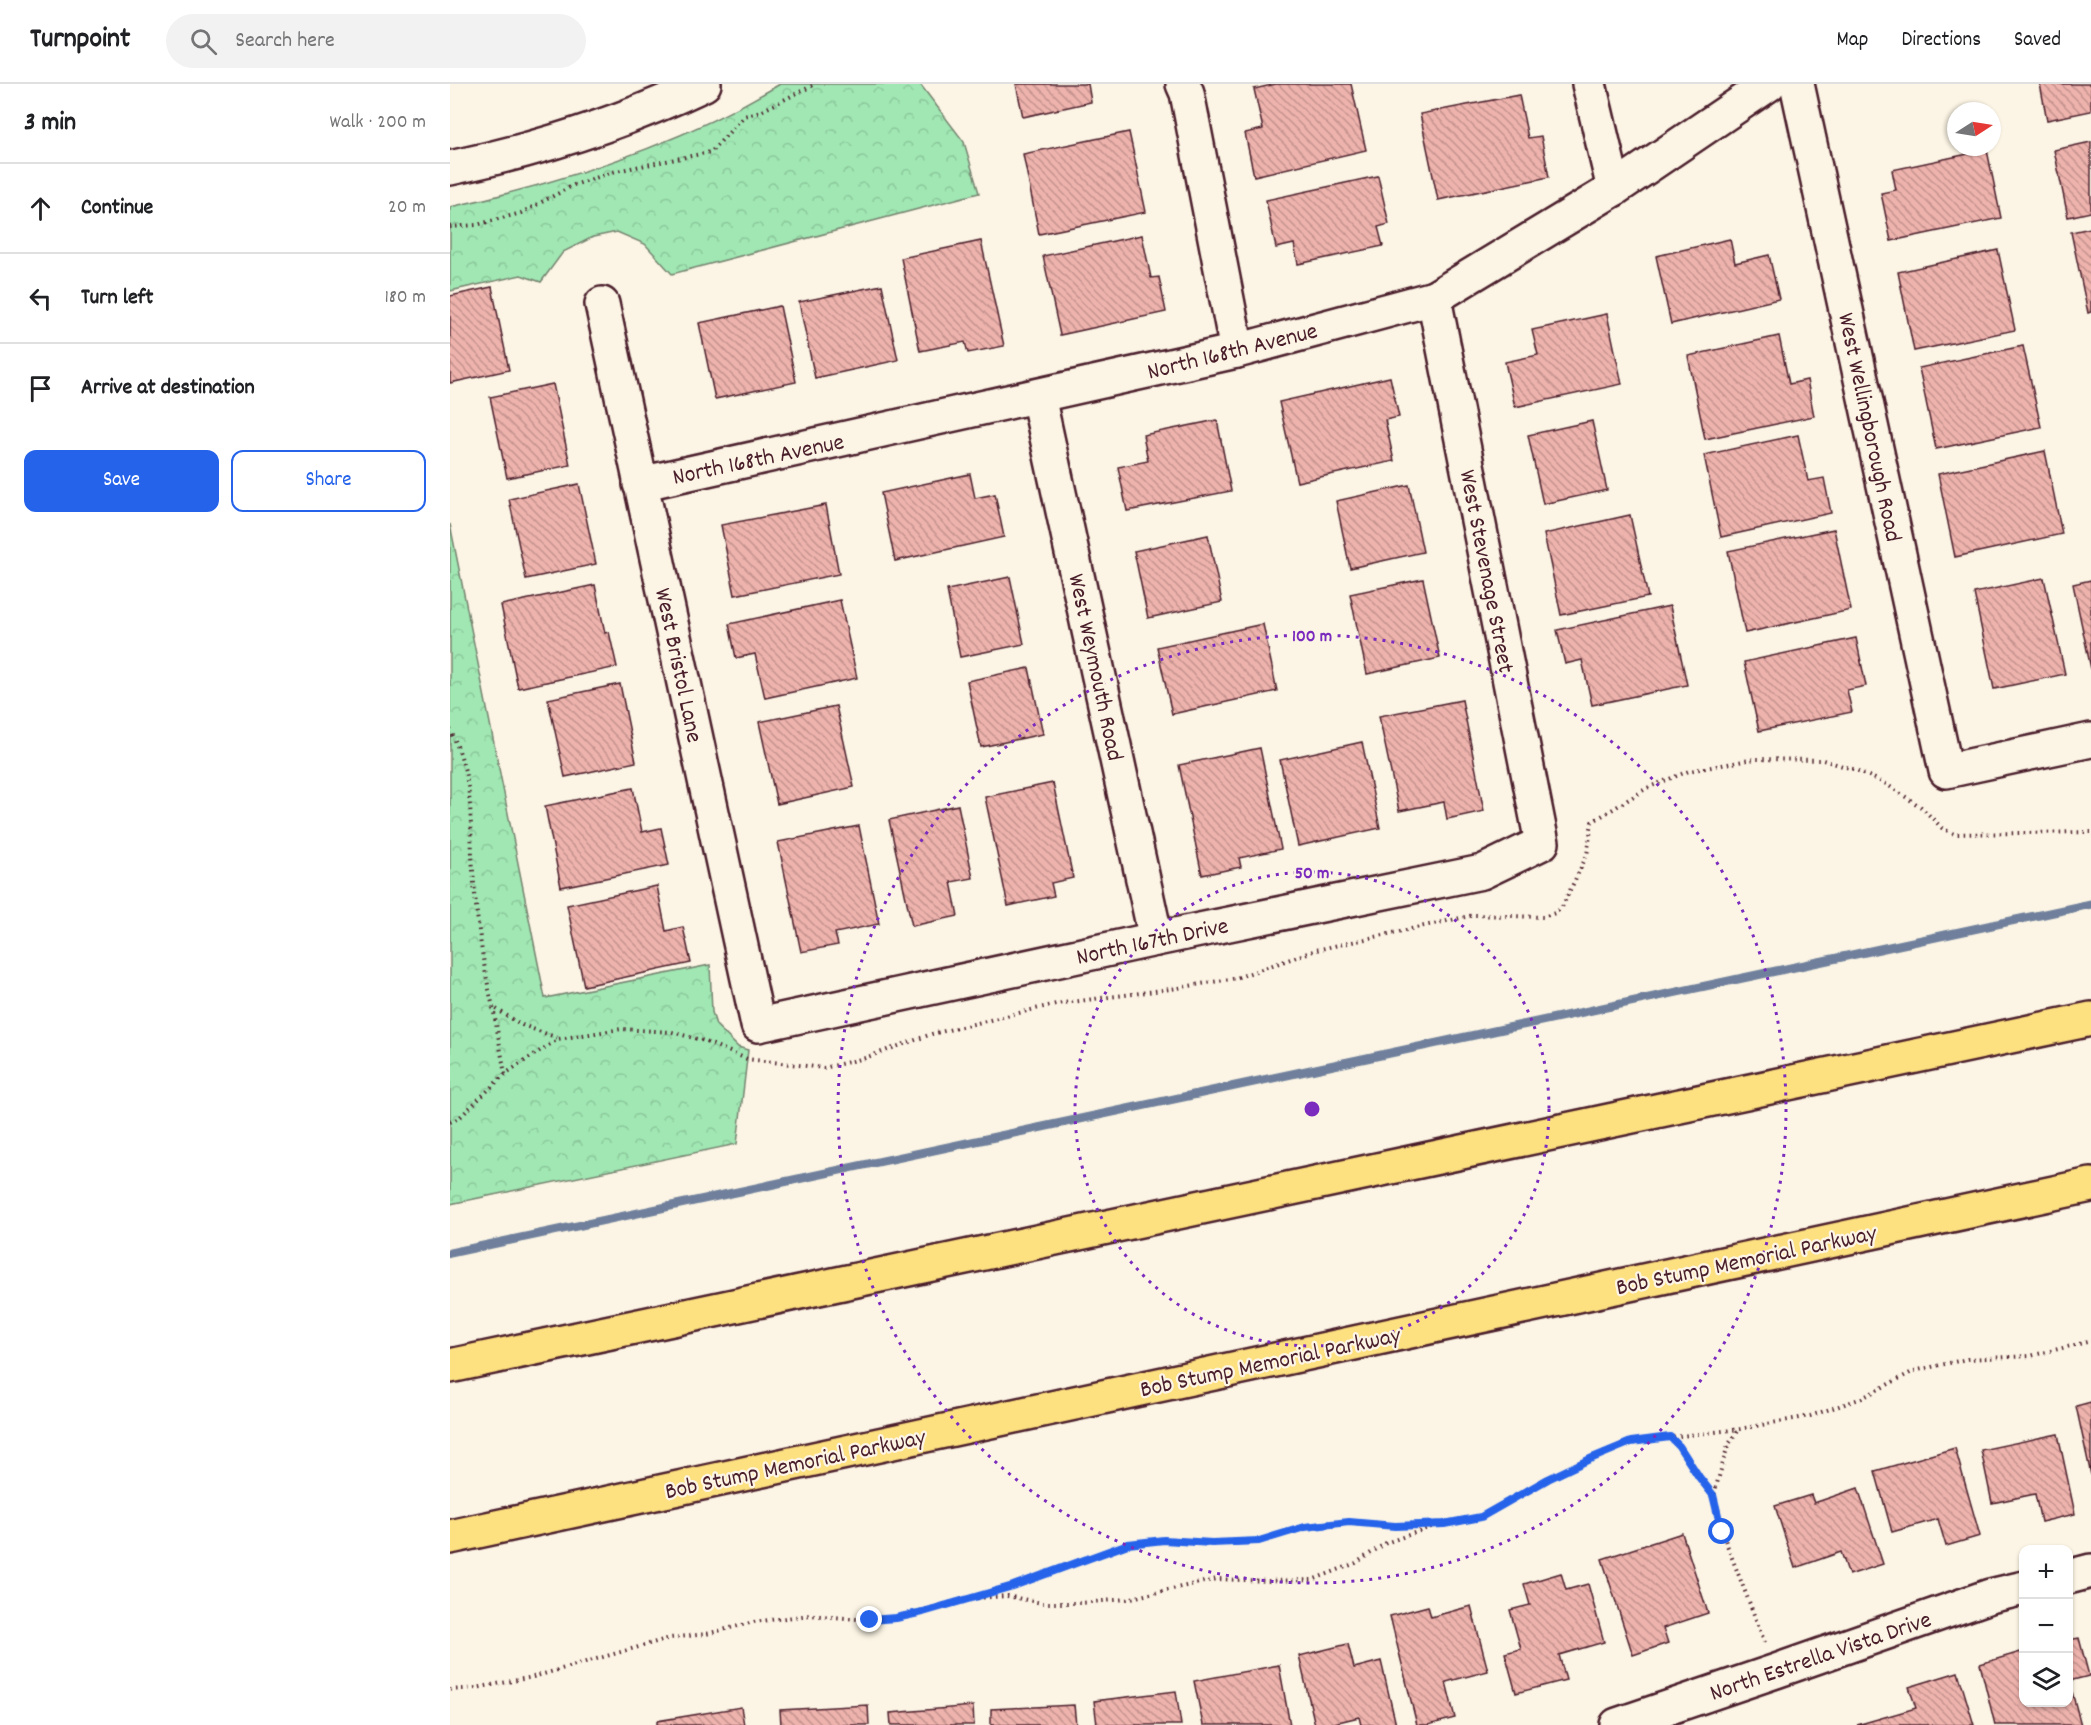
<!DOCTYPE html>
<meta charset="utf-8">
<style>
:root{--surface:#fff;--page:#f2f2f2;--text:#202124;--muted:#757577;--line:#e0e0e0;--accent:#2563eb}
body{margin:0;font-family:Dekko,sans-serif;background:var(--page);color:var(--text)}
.controls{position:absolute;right:18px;bottom:18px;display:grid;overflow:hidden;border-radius:12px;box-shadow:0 2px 4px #0004}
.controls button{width:54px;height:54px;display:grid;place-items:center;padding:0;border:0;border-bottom:2px solid var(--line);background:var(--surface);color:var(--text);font:30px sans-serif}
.compass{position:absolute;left:1497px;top:18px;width:54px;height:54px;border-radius:50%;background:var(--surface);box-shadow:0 2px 4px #0004;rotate:78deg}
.stop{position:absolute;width:18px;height:18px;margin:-14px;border:4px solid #2563eb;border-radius:50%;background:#fff}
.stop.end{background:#2563eb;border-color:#fff;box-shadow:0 2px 6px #0008}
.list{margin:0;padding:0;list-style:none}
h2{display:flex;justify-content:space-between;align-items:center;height:78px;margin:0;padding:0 24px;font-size:26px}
h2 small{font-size:20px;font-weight:400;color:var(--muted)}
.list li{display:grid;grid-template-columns:39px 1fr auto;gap:18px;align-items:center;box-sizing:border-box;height:90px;padding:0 24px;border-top:2px solid var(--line)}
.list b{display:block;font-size:22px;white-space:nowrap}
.list em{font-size:20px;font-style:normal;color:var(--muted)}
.actions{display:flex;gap:12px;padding:18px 24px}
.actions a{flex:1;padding:14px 0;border:2px solid var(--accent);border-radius:12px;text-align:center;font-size:21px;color:var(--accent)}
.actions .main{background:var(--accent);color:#fff}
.icon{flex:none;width:33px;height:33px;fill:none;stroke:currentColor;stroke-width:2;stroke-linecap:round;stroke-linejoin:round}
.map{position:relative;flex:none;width:1641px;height:1641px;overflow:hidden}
header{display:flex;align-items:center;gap:36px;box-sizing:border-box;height:84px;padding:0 30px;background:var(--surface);border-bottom:2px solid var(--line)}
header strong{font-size:28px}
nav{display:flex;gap:33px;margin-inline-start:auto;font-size:21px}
.search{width:420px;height:54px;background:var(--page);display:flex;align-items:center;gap:15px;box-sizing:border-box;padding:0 21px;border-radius:33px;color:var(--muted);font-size:22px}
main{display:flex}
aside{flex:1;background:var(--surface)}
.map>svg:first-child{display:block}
</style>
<header>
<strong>Turnpoint</strong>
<div class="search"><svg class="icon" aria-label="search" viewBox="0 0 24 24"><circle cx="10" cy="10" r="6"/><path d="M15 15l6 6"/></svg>Search here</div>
<nav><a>Map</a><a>Directions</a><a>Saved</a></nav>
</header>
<main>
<aside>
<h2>3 min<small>Walk · 200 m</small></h2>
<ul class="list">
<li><svg class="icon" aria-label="ahead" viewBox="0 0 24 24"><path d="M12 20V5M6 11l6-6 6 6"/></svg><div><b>Continue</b></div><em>20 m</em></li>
<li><svg class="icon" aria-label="left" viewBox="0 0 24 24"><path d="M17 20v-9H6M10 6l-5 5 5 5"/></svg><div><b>Turn left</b></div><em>180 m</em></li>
<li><svg class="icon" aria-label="arrive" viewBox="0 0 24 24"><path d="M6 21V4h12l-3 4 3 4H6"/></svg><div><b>Arrive at destination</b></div></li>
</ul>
<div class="actions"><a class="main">Save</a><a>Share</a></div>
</aside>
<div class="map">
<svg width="1641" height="1641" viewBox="0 0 1641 1641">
<defs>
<pattern id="park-crowns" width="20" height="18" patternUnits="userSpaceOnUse" patternTransform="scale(1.5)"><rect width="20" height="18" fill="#a0e7b3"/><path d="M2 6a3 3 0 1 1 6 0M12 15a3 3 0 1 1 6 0" fill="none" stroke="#8bc69a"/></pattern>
<pattern id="building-back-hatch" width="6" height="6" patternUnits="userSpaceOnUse" patternTransform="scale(1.5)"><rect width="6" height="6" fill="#eeb3ad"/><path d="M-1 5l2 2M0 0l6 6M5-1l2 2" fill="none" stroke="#c3918d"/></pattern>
</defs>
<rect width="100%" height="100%" fill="#fcf5e5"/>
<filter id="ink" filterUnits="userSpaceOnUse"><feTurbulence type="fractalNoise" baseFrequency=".0167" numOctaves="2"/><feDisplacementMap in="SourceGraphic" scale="12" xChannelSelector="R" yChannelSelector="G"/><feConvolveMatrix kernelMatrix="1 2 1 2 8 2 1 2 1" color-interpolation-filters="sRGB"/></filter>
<g filter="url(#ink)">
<g fill="url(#park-crowns)" stroke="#75836f" stroke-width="1.5">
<path d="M330,0h140l44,58 15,51 -307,81 -27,-30 -28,-12 -24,5 -30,15 -22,30 -20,-7 -71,16v-84c115,-25 229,-62 330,-123z"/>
<polygon points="0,440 95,914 260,881 262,928 266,941 288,963 298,966 287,1060 0,1120"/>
</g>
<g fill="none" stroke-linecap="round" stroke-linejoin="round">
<polyline stroke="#70809c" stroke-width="9" points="0,1169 1641,820"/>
</g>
<g fill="url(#building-back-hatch)" stroke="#4a1f2b" stroke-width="1.5">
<polygon points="566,0 638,0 641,18 573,33"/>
<polygon points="826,0 901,0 916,66 804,92 795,49 813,45 804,5"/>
<polygon points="1590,0 1641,0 1641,27 1597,36"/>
<polygon points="1069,11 1078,54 1091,52 1099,93 988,116 970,30"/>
<polygon points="679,48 696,128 589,150 573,70"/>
<polygon points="1641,58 1641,128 1618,133 1604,66"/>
<polygon points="1537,66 1551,134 1441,157 1431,109 1446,106 1442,86"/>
<polygon points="928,92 939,140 928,143 933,162 848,180 844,160 826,164 816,116"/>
<polygon points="1641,144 1641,228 1638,229 1621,148"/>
<polygon points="692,151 701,194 709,193 716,228 610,251 593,172"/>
<polygon points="1280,155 1285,179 1319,171 1329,215 1221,240 1206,172"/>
<polygon points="531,157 554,262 518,269 515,258 470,267 451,174"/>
<polygon points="1548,166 1565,246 1464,267 1448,188"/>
<polygon points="432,201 448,276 365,294 349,218"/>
<polygon points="42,203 59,286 0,299 0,212"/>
<polygon points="330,222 346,298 265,315 249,239"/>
<polygon points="1157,230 1172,300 1065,323 1055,278 1088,271 1082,246"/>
<polygon points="1329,252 1339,300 1357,296 1364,332 1255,355 1238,272"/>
<polygon points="1573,262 1591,343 1486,365 1469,284"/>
<polygon points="940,293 949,333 935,336 944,377 847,398 829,318"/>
<polygon points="103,300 120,381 57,394 40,313"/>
<polygon points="767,336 781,407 677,427 668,383 698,377 693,351"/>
<polygon points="1142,337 1157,406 1093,420 1078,351"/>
<polygon points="1348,351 1358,397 1374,394 1381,429 1271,453 1254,371"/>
<polygon points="1595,367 1612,450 1505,473 1488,390"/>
<polygon points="520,390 525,414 545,410 554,453 445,477 431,409"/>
<polygon points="129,400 146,480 76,495 59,415"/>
<polygon points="959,401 973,468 900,484 886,417"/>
<polygon points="376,421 389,490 285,511 271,441"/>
<polygon points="1180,431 1198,513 1111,531 1094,450"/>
<polygon points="1384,445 1401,526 1295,549 1278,467"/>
<polygon points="758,451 772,518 698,534 684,467"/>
<polygon points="560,493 574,560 510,573 497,506"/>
<polygon points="1594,494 1615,590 1544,605 1524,509"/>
<polygon points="973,495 990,574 917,590 900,510"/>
<polygon points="1641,496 1641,585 1623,500"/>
<polygon points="145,501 155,549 159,548 167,583 68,604 51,521"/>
<polygon points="390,516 407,594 315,614 305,570 286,574 279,540"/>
<polygon points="1220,522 1237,601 1142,621 1132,576 1115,580 1107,546"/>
<polygon points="813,540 827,607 722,630 707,563"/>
<polygon points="1406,554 1416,602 1397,606 1402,628 1309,647 1294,578"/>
<polygon points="579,584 593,650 531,663 517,597"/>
<polygon points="170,600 186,678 115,693 98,615"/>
<polygon points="1012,616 1034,727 997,735 994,718 949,727 929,632"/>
<polygon points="386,622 404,703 327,720 309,638"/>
<polygon points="912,658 930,744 848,762 830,676"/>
<polygon points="810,664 831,765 789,774 791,783 752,791 729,681"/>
<polygon points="603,699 623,794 601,799 604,812 558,822 535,713"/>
<polygon points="183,704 192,748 211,744 219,781 111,803 95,722"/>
<polygon points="508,721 523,794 501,798 508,832 462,842 439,736"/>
<polygon points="409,742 429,840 385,849 388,861 351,868 328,758"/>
<polygon points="207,802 216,847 233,843 241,879 134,902 117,821"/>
<polygon points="1641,1318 1641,1391 1626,1322"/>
<polygon points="1608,1350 1625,1430 1591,1438 1585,1410 1542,1419 1531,1366"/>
<polygon points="1505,1364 1530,1452 1496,1462 1488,1435 1442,1448 1425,1387"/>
<polygon points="1408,1404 1433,1480 1399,1491 1391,1468 1345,1484 1325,1422 1361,1411 1364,1419"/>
<polygon points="1232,1449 1258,1529 1213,1544 1218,1559 1183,1571 1152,1475"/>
<polygon points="1111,1489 1116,1506 1138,1500 1154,1558 1109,1571 1116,1596 1066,1609 1055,1569 1071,1565 1060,1526 1080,1521 1074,1500"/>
<polygon points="978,1522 981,1533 1021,1522 1038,1587 996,1598 1005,1634 978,1641 967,1641 940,1532"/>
<polygon points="1629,1554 1639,1592 1619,1597 1631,1641 1545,1641 1530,1580 1574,1567 1574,1618 1618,1618 1618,1556"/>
<polygon points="898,1560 904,1584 931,1577 946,1641 911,1641 909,1633 876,1641 865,1641 849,1572"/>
<polygon points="829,1581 840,1641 753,1641 744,1597"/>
<polygon points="1508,1588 1524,1641 1407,1641 1466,1624 1459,1603"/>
<polygon points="726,1607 731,1641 647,1641 644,1617"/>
<polygon points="418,1621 419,1641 331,1641 330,1626"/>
<polygon points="624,1621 626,1641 541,1641 541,1625"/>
<polygon points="523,1622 524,1641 441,1641 440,1629"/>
<polygon points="291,1623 294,1641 207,1641 207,1637"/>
</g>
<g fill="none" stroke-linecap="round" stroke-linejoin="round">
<g stroke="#4a1f2b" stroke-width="38">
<g id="street">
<polyline points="733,0 737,9 787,267"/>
<polyline points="1139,0 1164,105"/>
<polyline points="1347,0 1496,687 1641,656"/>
<polyline points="152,220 308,941 706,855 1032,788 1092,759 984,214"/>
<polyline points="588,312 706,855"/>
<polyline points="190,400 787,267 984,214 1164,105 1319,0"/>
<polyline points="1618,1493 1641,1487"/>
<polyline points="1167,1641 1326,1587 1540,1512 1574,1504"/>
</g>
</g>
<g stroke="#4a1f2b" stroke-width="38">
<path id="secondary" d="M0,84c87,-18 174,-46 254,-84"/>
</g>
<g stroke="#4a1f2b" stroke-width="38">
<g id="highway">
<polyline points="0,1282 1641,935"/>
<polyline points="0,1453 1641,1101"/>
</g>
</g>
<g stroke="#4a1f2b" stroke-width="4" stroke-dasharray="1.5 4.5" stroke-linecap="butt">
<polyline points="0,143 26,141 71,129 124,101 166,87 261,68 294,32 311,27 366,0"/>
<path d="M0,645c22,47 20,76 22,126 3,51 9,103 21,152"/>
<polyline points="55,990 43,923 72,941 108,954"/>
<polyline points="0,1038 9,1034 55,990 108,955 171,945 222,948 251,956 297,975 374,984 415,974 482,950 606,920 728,904 786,894 866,866 1024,831 1093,833 1105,829 1112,823 1137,771 1142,738 1197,704 1239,687 1305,675 1373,676 1406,686 1436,700 1471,723 1492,744 1504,750 1641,748"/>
<polyline points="1220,1353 1229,1362 1249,1393 1264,1411 1272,1448 1315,1559"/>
<polyline points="1264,1410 1278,1361 1289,1346"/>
<polyline points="527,1514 557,1512 592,1519 630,1519 677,1515 767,1495 818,1497 862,1496 906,1479 936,1459 984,1442"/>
<polyline points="0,1606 26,1604 83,1593 220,1554 256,1550 304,1538 360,1531 420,1536 446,1534 563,1502 678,1460 714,1456 762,1459 809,1457 855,1443 899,1438 945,1442 994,1440 1031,1433 1098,1395 1140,1375 1181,1358 1290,1345 1360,1332 1412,1314 1464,1287 1517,1275 1580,1272 1641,1257"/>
</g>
<use href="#street" stroke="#fcf5e5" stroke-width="33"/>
<use href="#secondary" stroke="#fcf5e5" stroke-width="33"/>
<use href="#highway" stroke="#fde080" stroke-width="33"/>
</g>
</g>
<g fill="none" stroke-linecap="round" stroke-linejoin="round" filter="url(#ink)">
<polyline stroke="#2563eb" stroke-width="8" points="420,1536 446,1534 473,1528 563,1502 678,1460 714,1456 762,1459 809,1457 855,1443 899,1438 945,1442 994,1440 1031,1433 1098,1395 1140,1375 1181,1358 1220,1353 1229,1362 1249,1393 1263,1411 1272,1448"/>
</g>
<g fill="none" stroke="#7b2cbf" stroke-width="3" stroke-dasharray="3 6">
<circle cx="862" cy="1025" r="237"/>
<circle cx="862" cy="1025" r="474"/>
</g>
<g text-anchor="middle" stroke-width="4.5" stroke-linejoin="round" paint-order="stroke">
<g font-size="24" fill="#4a1f2b" stroke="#fcf5e5">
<text transform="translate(782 266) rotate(-14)" y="8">North 168th Avenue</text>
<text transform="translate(1421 343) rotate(78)" y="8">West Wellingborough Road</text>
<text transform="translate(308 374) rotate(-12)" y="8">North 168th Avenue</text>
<text transform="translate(1038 487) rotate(79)" y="8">West Stevenage Street</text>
<text transform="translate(230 581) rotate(78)" y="8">West Bristol Lane</text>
<text transform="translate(647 583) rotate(78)" y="8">West Weymouth Road</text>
<text transform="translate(702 856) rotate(-12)" y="8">North 167th Drive</text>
<text transform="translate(1296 1175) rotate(-12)" y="8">Bob Stump Memorial Parkway</text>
<text transform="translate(820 1277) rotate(-12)" y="8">Bob Stump Memorial Parkway</text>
<text transform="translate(345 1379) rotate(-12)" y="8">Bob Stump Memorial Parkway</text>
<text transform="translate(1370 1571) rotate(-19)" y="8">North Estrella Vista Drive</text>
</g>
</g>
<circle cx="862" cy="1025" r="9" fill="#7b2cbf" stroke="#fcf5e5" stroke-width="3"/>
<g font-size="18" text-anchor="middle" font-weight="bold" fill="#7b2cbf" stroke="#fcf5e5" stroke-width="4.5" stroke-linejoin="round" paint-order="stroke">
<text x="862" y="557">100 m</text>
<text x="862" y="794">50 m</text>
</g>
</svg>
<div class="controls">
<button>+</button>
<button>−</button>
<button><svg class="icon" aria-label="layers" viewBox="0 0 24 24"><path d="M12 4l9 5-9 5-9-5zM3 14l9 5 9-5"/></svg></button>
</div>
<svg class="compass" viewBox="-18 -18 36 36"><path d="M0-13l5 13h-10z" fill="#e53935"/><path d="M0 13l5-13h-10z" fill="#757577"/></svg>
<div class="stop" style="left:1272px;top:1448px"></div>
<div class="stop end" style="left:420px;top:1536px"></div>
</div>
</main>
